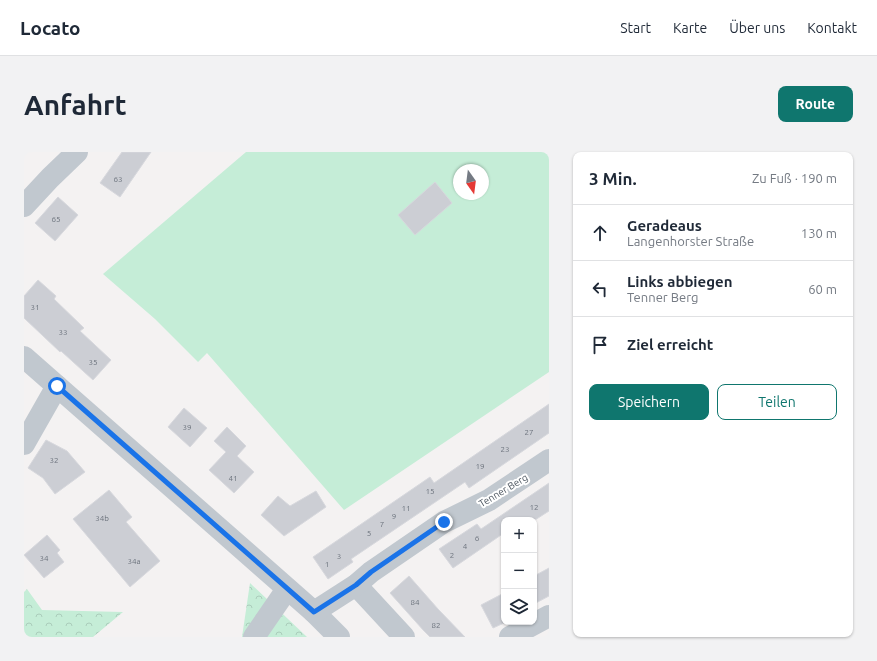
<!DOCTYPE html>
<html lang="de">
<meta charset="utf-8">
<style>
:root{--surface:#fff;--page:#f2f2f3;--text:#1f2937;--muted:#747a83;--line:#e0e1e3;--accent:#0f766e}
body{margin:0;font-family:Ubuntu,sans-serif;background:var(--page);color:var(--text)}
.controls{position:absolute;right:12px;bottom:12px;display:grid;overflow:hidden;border-radius:8px;box-shadow:0 1px 3px #0004}
.controls button{width:36px;height:36px;display:grid;place-items:center;padding:0;border:0;border-bottom:1px solid var(--line);background:var(--surface);color:var(--text);font:20px sans-serif}
.compass{position:absolute;left:429px;top:12px;width:36px;height:36px;border-radius:50%;background:var(--surface);box-shadow:0 1px 3px #0004;rotate:166deg}
.stop{position:absolute;width:12px;height:12px;margin:-9px;border:3px solid #1a73e8;border-radius:50%;background:#fff}
.stop.end{background:#1a73e8;border-color:#fff;box-shadow:0 1px 4px #0008}
.list{margin:0;padding:0;list-style:none}
h2{display:flex;justify-content:space-between;align-items:center;height:52px;margin:0;padding:0 16px;font-size:17px}
h2 small{font-size:13px;font-weight:400;color:var(--muted)}
.list li{display:grid;grid-template-columns:26px 1fr auto;gap:12px;align-items:center;box-sizing:border-box;height:56px;padding:0 16px;border-top:1px solid var(--line)}
.list b{display:block;font-size:15px;white-space:nowrap}
.list p{margin:0;font-size:13px;white-space:nowrap;color:var(--muted)}
.list em{font-size:13px;font-style:normal;color:var(--muted)}
.actions{display:flex;gap:8px;padding:12px 16px}
.actions a{flex:1;padding:9px 0;border:1px solid var(--accent);border-radius:8px;text-align:center;font-size:14px;color:var(--accent)}
.actions .main{background:var(--accent);color:#fff}
.icon{flex:none;width:22px;height:22px;fill:none;stroke:currentColor;stroke-width:2;stroke-linecap:round;stroke-linejoin:round}
.map{position:relative;flex:none;width:525px;height:485px;overflow:hidden;border-radius:8px}
header{display:flex;align-items:center;gap:24px;box-sizing:border-box;height:56px;padding:0 20px;background:var(--surface);border-bottom:1px solid var(--line)}
header strong{font-size:19px}
nav{display:flex;gap:22px;margin-inline-start:auto;font-size:14px}
.intro{display:flex;align-items:center;justify-content:space-between;box-sizing:border-box;height:96px;padding:0 24px}
h1{margin:0;font-size:28px}
.button{padding:10px 18px;border-radius:8px;background:var(--accent);color:#fff;font-size:14px;font-weight:700}
main{display:flex;gap:24px;padding:0 24px}
aside{flex:1;background:var(--surface);border-radius:8px;box-shadow:0 1px 3px #0004}
.map>svg:first-child{display:block}
</style>
<header>
<strong>Locato</strong>
<nav><a>Start</a><a>Karte</a><a>Über uns</a><a>Kontakt</a></nav>
</header>
<div class="intro"><h1>Anfahrt</h1><a class="button">Route</a></div>
<main>
<div class="map">
<svg width="525" height="485" viewBox="0 0 525 485">
<defs>
<pattern id="forest-crowns" width="20" height="18" patternUnits="userSpaceOnUse"><rect width="20" height="18" fill="#c5edd7"/><path d="M2 6a3 3 0 1 1 6 0M12 15a3 3 0 1 1 6 0" fill="none" stroke="#abcdbb"/></pattern>
</defs>
<rect width="100%" height="100%" fill="#f4f2f2"/>
<g fill="url(#forest-crowns)">
<polygon points="226,431 283,485 218,485"/>
<polygon points="3,437 18,458 99,460 69,485 0,485 0,440"/>
</g>
<path fill="#c5edd7" fill-rule="evenodd" d="M222,0h303v220l-205,138 -137,-157 -9,9 -43,-43 -52,-45zM435,18h24v24h-24z"/>
<g fill="#ccced4" stroke="#d7d8dd">
<polygon points="98,0 127,0 96,45 76,31"/>
<polygon points="411,30 428,51 391,83 374,63"/>
<polygon points="34,45 54,63 31,89 11,71"/>
<polygon points="14,128 32,144 30,147 60,176 56,179 87,208 69,228 37,199 36,200 0,166 0,144"/>
<polygon points="525,252 525,281 445,336 441,330 327,407 329,410 304,427 289,405 406,325 410,331"/>
<polygon points="160,256 183,276 166,295 144,275"/>
<polygon points="203,275 222,294 213,304 230,320 210,341 185,318 202,300 190,289"/>
<polygon points="22,288 43,299 61,320 31,342 19,326 4,316"/>
<polygon points="525,331 525,359 511,368 480,368 480,381 429,416 415,397 453,372 457,377"/>
<polygon points="85,338 108,365 102,370 136,409 106,435 49,367"/>
<polygon points="292,339 302,355 260,384 237,363 254,344 266,354"/>
<polygon points="23,383 36,398 33,401 40,410 20,426 0,403"/>
<polygon points="525,416 525,444 510,452 510,424"/>
<polygon points="385,424 414,457 441,485 406,485 400,479 366,441"/>
<polygon points="480,441 480,471 469,476 457,453"/>
</g>
<g fill="none" stroke-linecap="round" stroke-linejoin="round">
<g stroke="#c1c8cf" stroke-width="22">
<polyline points="0,54 26,26 53,0"/>
<polyline points="0,205 290,460 315,485"/>
<polyline points="0,292 33,234"/>
<polyline points="332,433 380,485"/>
<polyline points="290,460 332,433 347,420 420,370 465,348 525,308"/>
<polyline points="230,485 263,437"/>
<polyline points="486,485 525,464"/>
</g>
</g>
<g fill="none" stroke-linecap="round" stroke-linejoin="round">
<polyline stroke="#1a73e8" stroke-width="5" points="33,234 290,460 332,433 347,420 420,370"/>
</g>
<g text-anchor="middle" stroke-width="4" stroke-linejoin="round" paint-order="stroke">
<g font-size="8" fill="#6b727c">
<text x="94" y="30">63</text>
<text x="32" y="70">65</text>
<text x="11" y="158">31</text>
<text x="39" y="183">33</text>
<text x="69" y="213">35</text>
<text x="163" y="278">39</text>
<text x="505" y="283">27</text>
<text x="481" y="300">23</text>
<text x="30" y="311">32</text>
<text x="456" y="317">19</text>
<text x="209" y="329">41</text>
<text x="406" y="342">15</text>
<text x="510" y="358">12</text>
<text x="382" y="359">11</text>
<text x="370" y="367">9</text>
<text x="78" y="369">34b</text>
<text x="358" y="375">7</text>
<text x="345" y="384">5</text>
<text x="453" y="389">6</text>
<text x="441" y="397">4</text>
<text x="428" y="406">2</text>
<text x="315" y="407">3</text>
<text x="20" y="409">34</text>
<text x="110" y="412">34a</text>
<text x="303" y="415">1</text>
<text x="391" y="453">84</text>
<text x="412" y="476">82</text>
</g>
<g font-size="10" fill="#4b545e" stroke="#fff">
<text transform="translate(479 338) rotate(-31)" y="4">Tenner Berg</text>
</g>
</g>
</svg>
<div class="controls">
<button>+</button>
<button>−</button>
<button><svg class="icon" aria-label="layers" viewBox="0 0 24 24"><path d="M12 4l9 5-9 5-9-5zM3 14l9 5 9-5"/></svg></button>
</div>
<svg class="compass" viewBox="-18 -18 36 36"><path d="M0-13l5 13h-10z" fill="#e53935"/><path d="M0 13l5-13h-10z" fill="#747a83"/></svg>
<div class="stop" style="left:33px;top:234px"></div>
<div class="stop end" style="left:420px;top:370px"></div>
</div>
<aside>
<h2>3 Min.<small>Zu Fuß · 190 m</small></h2>
<ul class="list">
<li><svg class="icon" aria-label="ahead" viewBox="0 0 24 24"><path d="M12 20V5M6 11l6-6 6 6"/></svg><div><b>Geradeaus</b><p>Langenhorster Straße</p></div><em>130 m</em></li>
<li><svg class="icon" aria-label="left" viewBox="0 0 24 24"><path d="M17 20v-9H6M10 6l-5 5 5 5"/></svg><div><b>Links abbiegen</b><p>Tenner Berg</p></div><em>60 m</em></li>
<li><svg class="icon" aria-label="arrive" viewBox="0 0 24 24"><path d="M6 21V4h12l-3 4 3 4H6"/></svg><div><b>Ziel erreicht</b></div></li>
</ul>
<div class="actions"><a class="main">Speichern</a><a>Teilen</a></div>
</aside>
</main>
